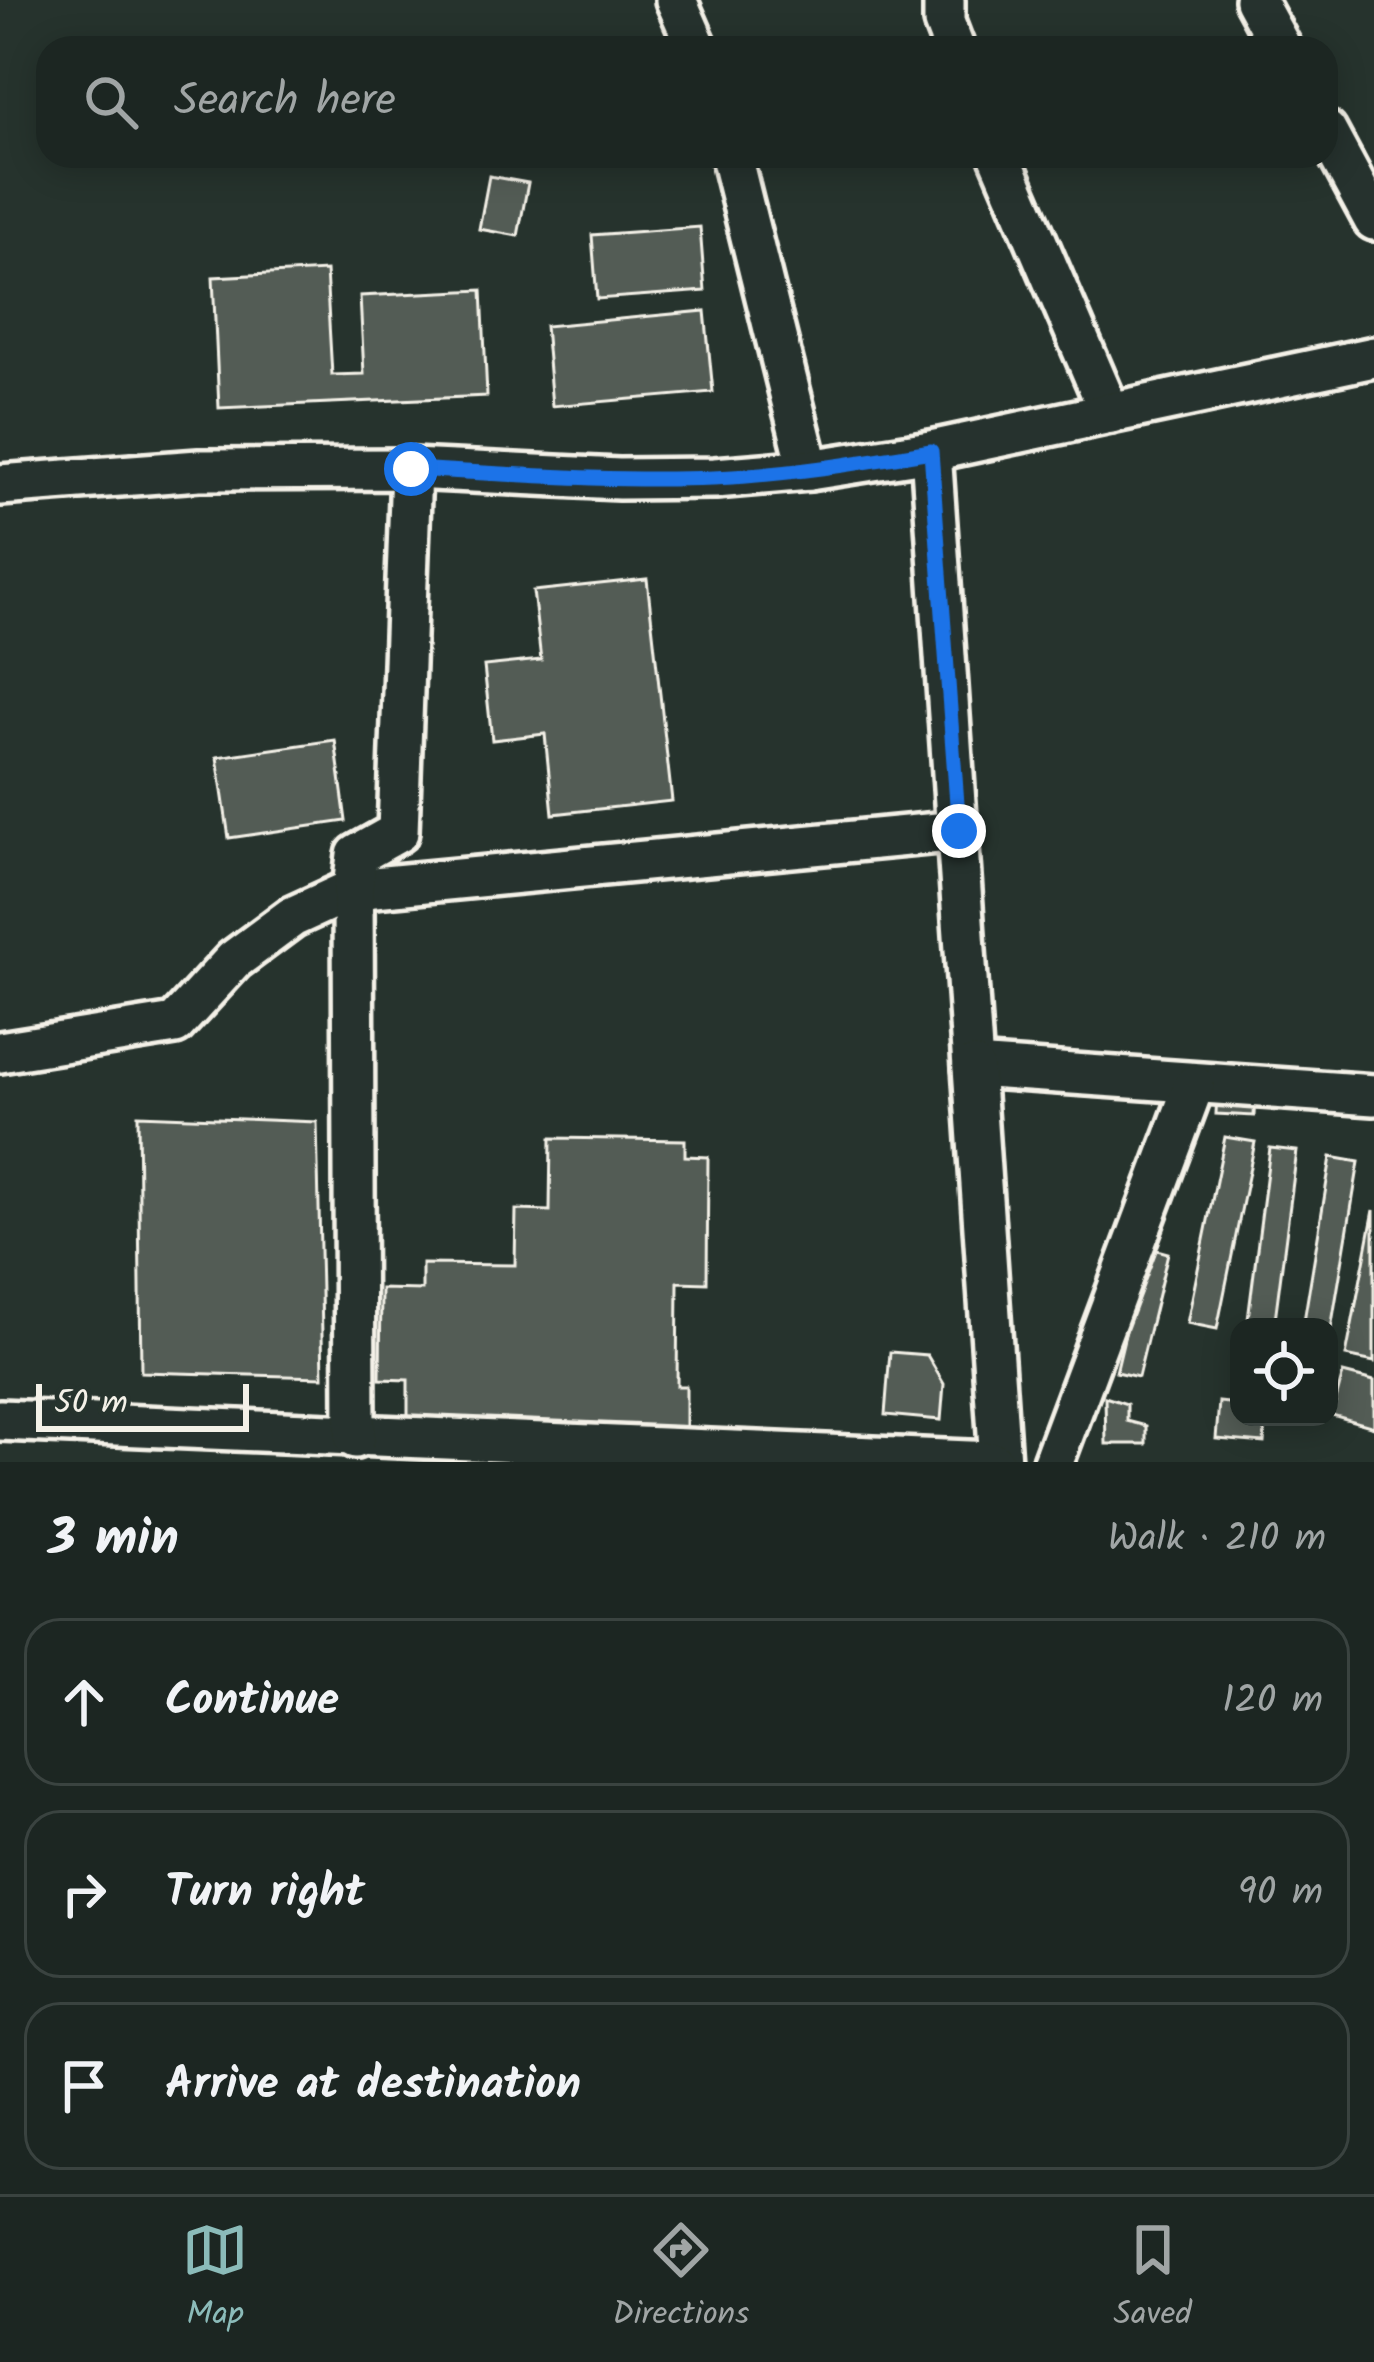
<!DOCTYPE html>
<meta charset="utf-8">
<style>
:root{--surface:#1c2622;--page:#29322f;--text:#f1f3f6;--muted:#a0a5a5;--line:#3a4340;--accent:#8bbbb9}
body{margin:0;font-family:Kalam,sans-serif;background:var(--page);color:var(--text)}
.controls{position:absolute;right:36px;bottom:36px;display:grid;overflow:hidden;border-radius:24px;box-shadow:0 6px 30px #0003}
.controls button{width:108px;height:108px;display:grid;place-items:center;padding:0;border:0;border-bottom:3px solid var(--line);background:var(--surface);color:var(--text);font:60px sans-serif}
.scale{position:absolute;left:36px;bottom:30px;width:213px;box-sizing:border-box;padding-left:12px;border:6px solid #f4f1e8;border-top:0;font-size:33px;line-height:42px;white-space:nowrap;color:#f4f1e8;-webkit-text-stroke:9px #26332d;paint-order:stroke}
.stop{position:absolute;width:36px;height:36px;margin:-27px;border:9px solid #1a73e8;border-radius:50%;background:#fff}
.stop.end{background:#1a73e8;border-color:#fff;box-shadow:0 3px 12px #0008}
.list{margin:0;padding:0;list-style:none}
h2{display:flex;justify-content:space-between;align-items:center;height:156px;margin:0;padding:0 48px;font-size:51px}
h2 small{font-size:39px;font-weight:400;color:var(--muted)}
.list li{display:grid;grid-template-columns:78px 1fr auto;gap:36px;align-items:center;box-sizing:border-box;height:168px;margin:0 24px 24px;padding:0 24px;border:3px solid var(--line);border-radius:36px}
.list b{display:block;font-size:45px;white-space:nowrap}
.list em{font-size:39px;font-style:normal;color:var(--muted)}
.icon{flex:none;width:66px;height:66px;fill:none;stroke:currentColor;stroke-width:2;stroke-linecap:round;stroke-linejoin:round}
.map{position:relative;flex:none;width:1374px;height:1462px;overflow:hidden}
.search{position:absolute;background:var(--surface);box-shadow:0 6px 30px #0003;left:36px;right:36px;top:36px;height:132px;display:flex;align-items:center;gap:30px;box-sizing:border-box;padding:0 42px;border-radius:36px;color:var(--muted);font-size:45px}
.sheet{height:732px;background:var(--surface)}
nav{display:flex;justify-content:space-around;align-items:center;box-sizing:border-box;height:168px;border-top:3px solid var(--line);background:var(--surface);font-size:33px;color:var(--muted)}
nav a{display:grid;justify-items:center;gap:6px}
nav .on{color:var(--accent)}
.map>svg:first-child{display:block}
</style>
<div class="map">
<svg width="1374" height="1462" viewBox="0 0 1374 1462">
<rect width="100%" height="100%" fill="#26332d"/>
<filter id="ink" filterUnits="userSpaceOnUse"><feTurbulence type="fractalNoise" baseFrequency=".00833" numOctaves="2"/><feDisplacementMap in="SourceGraphic" scale="24" xChannelSelector="R" yChannelSelector="G"/><feConvolveMatrix kernelMatrix="1 2 1 2 8 2 1 2 1" color-interpolation-filters="sRGB"/></filter>
<g filter="url(#ink)">
<g fill="#525c55" stroke="#f4f1e8" stroke-width="3">
<polygon points="489,176 528,183 518,236 479,229"/>
<polygon points="700,227 705,291 597,299 592,235"/>
<polygon points="326,271 332,375 364,374 360,296 482,290 487,396 219,408 213,277"/>
<polygon points="705,311 713,392 552,406 545,326"/>
<polygon points="647,579 672,801 553,814 545,734 492,740 484,666 541,660 533,591"/>
<polygon points="335,740 346,821 229,838 217,757"/>
<polygon points="1217,1091 1255,1093 1254,1116 1216,1114"/>
<polygon points="138,1115 317,1122 323,1377 141,1372"/>
<polygon points="1225,1137 1255,1142 1217,1329 1187,1323"/>
<polygon points="551,1138 685,1140 685,1156 708,1157 707,1283 678,1282 677,1386 686,1386 686,1429 408,1424 408,1380 380,1379 381,1289 422,1290 422,1264 515,1265 516,1210 550,1211"/>
<polygon points="1270,1148 1297,1151 1274,1327 1247,1327"/>
<polygon points="1331,1157 1359,1162 1329,1341 1329,1327 1303,1327"/>
<polygon points="1374,1210 1374,1362 1346,1356"/>
<polygon points="1146,1247 1168,1253 1138,1377 1116,1372"/>
<polygon points="890,1352 927,1355 944,1384 941,1420 885,1415"/>
<polygon points="1343,1373 1374,1381 1374,1427 1332,1415"/>
<polygon points="1105,1397 1127,1404 1127,1421 1146,1426 1146,1444 1106,1444"/>
<polygon points="1219,1402 1239,1404 1239,1417 1266,1417 1264,1443 1216,1439"/>
</g>
<g fill="none" stroke-linecap="round" stroke-linejoin="round">
<g stroke="#f4f1e8" stroke-width="48">
<g id="minor">
<polyline points="676,0 697,48"/>
<polyline points="944,0 944,22 954,48"/>
<polyline points="1255,0 1281,48"/>
<polyline points="1326,131 1374,220"/>
<polyline points="731,156 809,470"/>
<polyline points="1000,156 1110,413"/>
<polyline points="931,451 973,1067 1374,1095"/>
<polyline points="0,485 199,470 411,469 619,479 715,478 809,470 931,451 1374,357"/>
<polyline points="0,1052 175,1024 234,960 292,917 353,889 959,831"/>
<polyline points="973,1067 1000,1462"/>
<polyline points="0,1420 993,1462"/>
<polyline points="355,1438 353,889 357,855 398,832 411,469"/>
<polyline points="1053,1462 1194,1085"/>
</g>
</g>
<use href="#minor" stroke="#26332d" stroke-width="39"/>
</g>
</g>
<g fill="none" stroke-linecap="round" stroke-linejoin="round" filter="url(#ink)">
<path stroke="#1a73e8" stroke-width="15" d="M411,469c100,5 201,13 302,9 73,-3 146,-15 218,-27l28,380"/>
</g>
</svg>
<div class="controls">
<button><svg class="icon" aria-label="locate" viewBox="0 0 24 24"><circle cx="12" cy="12" r="6"/><path d="M12 2v4M12 18v4M2 12h4M18 12h4"/></svg></button>
</div>
<div class="scale">50 m</div>
<div class="stop" style="left:411px;top:469px"></div>
<div class="stop end" style="left:959px;top:831px"></div>
<div class="search"><svg class="icon" aria-label="search" viewBox="0 0 24 24"><circle cx="10" cy="10" r="6"/><path d="M15 15l6 6"/></svg>Search here</div>
</div>
<section class="sheet">
<h2>3 min<small>Walk · 210 m</small></h2>
<ul class="list">
<li><svg class="icon" aria-label="ahead" viewBox="0 0 24 24"><path d="M12 20V5M6 11l6-6 6 6"/></svg><div><b>Continue</b></div><em>120 m</em></li>
<li><svg class="icon" aria-label="right" viewBox="0 0 24 24"><path d="M7 20v-9h11M14 6l5 5-5 5"/></svg><div><b>Turn right</b></div><em>90 m</em></li>
<li><svg class="icon" aria-label="arrive" viewBox="0 0 24 24"><path d="M6 21V4h12l-3 4 3 4H6"/></svg><div><b>Arrive at destination</b></div></li>
</ul>
</section>
<nav>
<a class="on"><svg class="icon" aria-label="map" viewBox="0 0 24 24"><path d="M3 6l6-2 6 2 6-2v14l-6 2-6-2-6 2zM9 4v14M15 6v14"/></svg>Map</a>
<a><svg class="icon" aria-label="directions" viewBox="0 0 24 24"><path d="M12 3l9 9-9 9-9-9zM9 14v-3h6M13 9l2 2-2 2"/></svg>Directions</a>
<a><svg class="icon" aria-label="saved" viewBox="0 0 24 24"><path d="M7 4h10v16l-5-4-5 4z"/></svg>Saved</a>
</nav>
